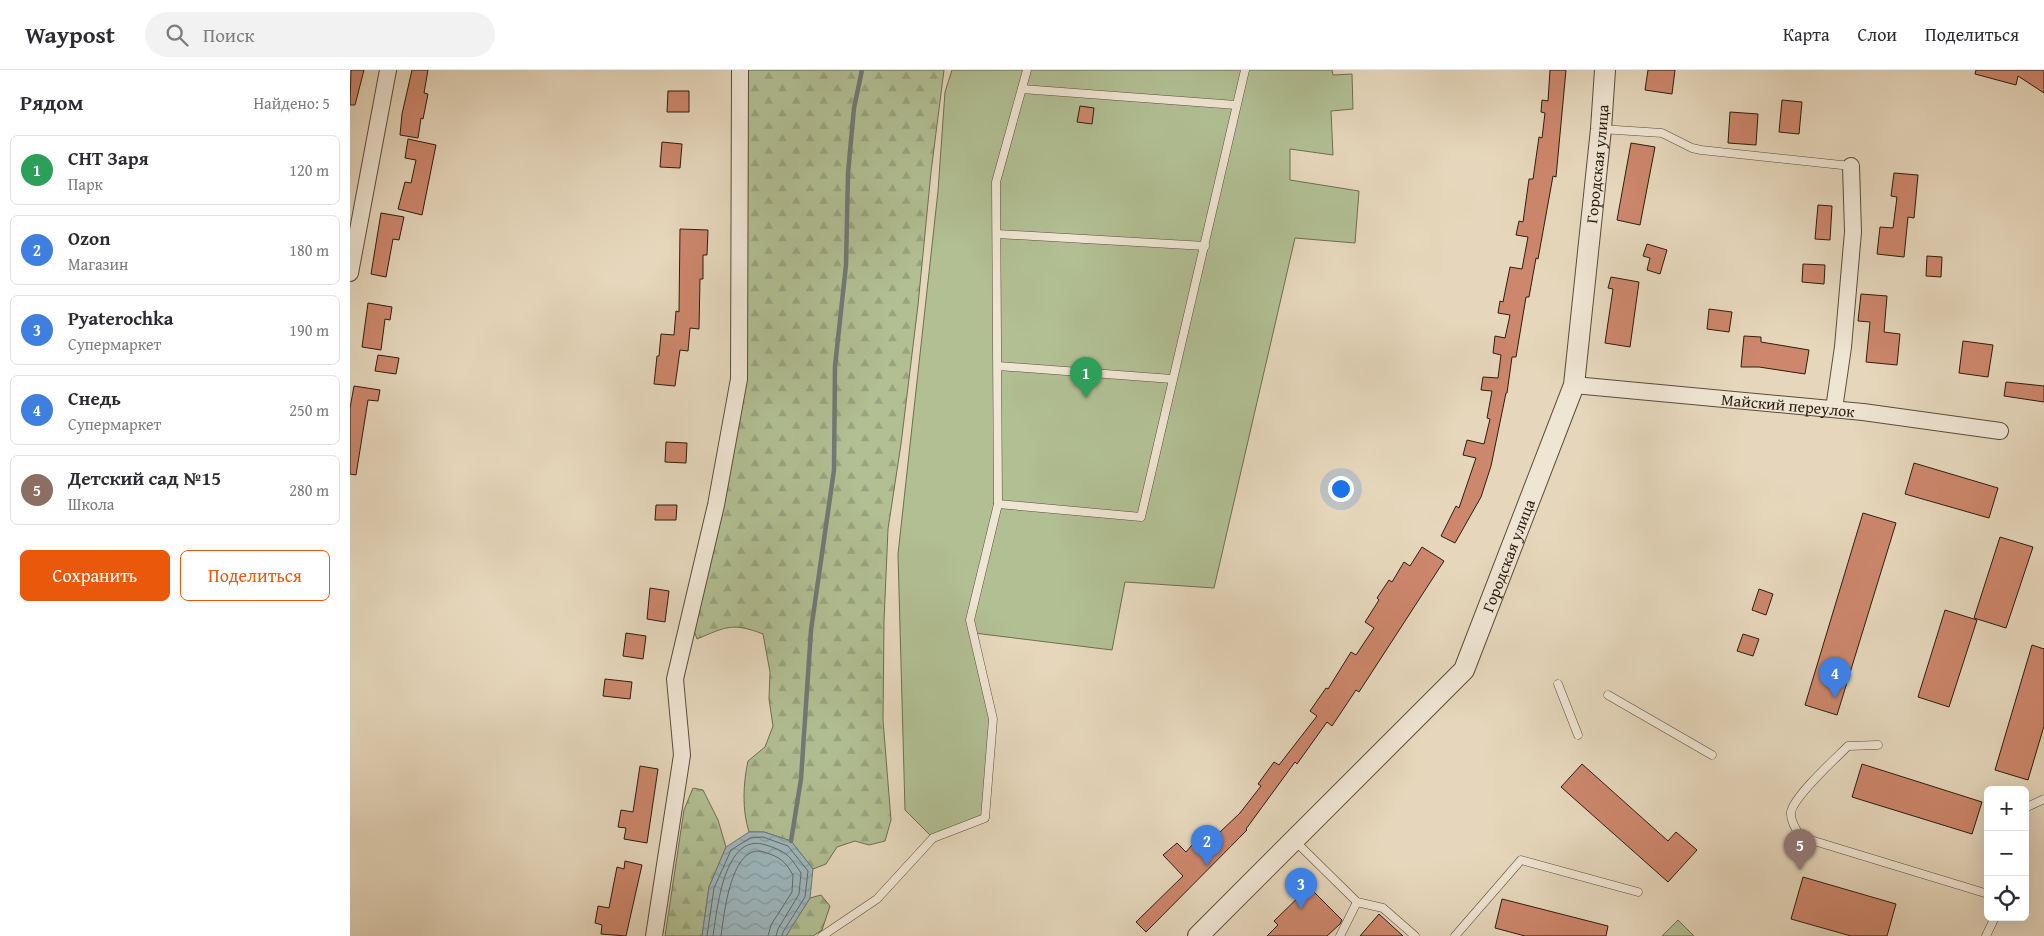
<!DOCTYPE html>
<html lang="ru">
<meta charset="utf-8">
<style>
:root{--surface:#fff;--page:#f2f2f3;--text:#2b2b33;--muted:#7c7c81;--line:#e1e1e2;--accent:#ea580c}
body{margin:0;font-family:"Gentium Book Plus",serif;background:var(--page);color:var(--text)}
.controls{position:absolute;right:15px;bottom:15px;display:grid;overflow:hidden;border-radius:8px;box-shadow:0 5px 20px #0002}
.controls button{width:45px;height:45px;display:grid;place-items:center;padding:0;border:0;border-bottom:1px solid var(--line);background:var(--surface);color:var(--text);font:25px sans-serif}
.you{position:absolute;left:990px;top:418px;width:18px;height:18px;margin:-12px;border:4px solid #fff;border-radius:50%;background:#1a73e8;box-shadow:0 0 0 8px #1a73e833}
.badge{display:grid;place-items:center;width:32px;height:32px;border-radius:50%;background:var(--accent);color:#fff;font-size:16px;font-weight:700}
.pin{position:absolute;translate:-50% -41px;filter:drop-shadow(0 1px 2px #0008)}
.pin::after{content:'';position:absolute;top:26px;width:18px;height:15px;background:inherit;clip-path:polygon(0 0,100% 0,50% 100%)}
.list{margin:0;padding:0;list-style:none}
h2{display:flex;justify-content:space-between;align-items:center;height:65px;margin:0;padding:0 20px;font-size:21px}
h2 small{font-size:16px;font-weight:400;color:var(--muted)}
.list li{display:grid;grid-template-columns:32px 1fr auto;gap:15px;align-items:center;box-sizing:border-box;height:70px;margin:0 10px 10px;padding:0 10px;border:1px solid var(--line);border-radius:8px}
.list b{display:block;font-size:19px;white-space:nowrap}
.list p{margin:0;font-size:16px;white-space:nowrap;color:var(--muted)}
.list em{font-size:16px;font-style:normal;color:var(--muted)}
.actions{display:flex;gap:10px;padding:15px 20px}
.actions a{flex:1;padding:11px 0;border:1px solid var(--accent);border-radius:8px;text-align:center;font-size:18px;color:var(--accent)}
.actions .main{background:var(--accent);color:#fff}
.icon{flex:none;width:28px;height:28px;fill:none;stroke:currentColor;stroke-width:2;stroke-linecap:round;stroke-linejoin:round}
.map{position:relative;flex:none;width:1694px;height:866px;overflow:hidden}
header{display:flex;align-items:center;gap:30px;box-sizing:border-box;height:70px;padding:0 25px;background:var(--surface);border-bottom:1px solid var(--line)}
header strong{font-size:24px}
nav{display:flex;gap:28px;margin-inline-start:auto;font-size:18px}
.search{width:350px;height:45px;background:var(--page);display:flex;align-items:center;gap:12px;box-sizing:border-box;padding:0 18px;border-radius:28px;color:var(--muted);font-size:19px}
main{display:flex}
aside{flex:1;background:var(--surface)}
.map>svg:first-child{display:block}
</style>
<header>
<strong>Waypost</strong>
<div class="search"><svg class="icon" aria-label="search" viewBox="0 0 24 24"><circle cx="10" cy="10" r="6"/><path d="M15 15l6 6"/></svg>Поиск</div>
<nav><a>Карта</a><a>Слои</a><a>Поделиться</a></nav>
</header>
<main>
<aside>
<h2>Рядом<small>Найдено: 5</small></h2>
<ul class="list">
<li><span class="badge" style="background:#2e9e5b">1</span><div><b>СНТ Заря</b><p>Парк</p></div><em>120 m</em></li>
<li><span class="badge" style="background:#3f7fe0">2</span><div><b>Ozon</b><p>Магазин</p></div><em>180 m</em></li>
<li><span class="badge" style="background:#3f7fe0">3</span><div><b>Pyaterochka</b><p>Супермаркет</p></div><em>190 m</em></li>
<li><span class="badge" style="background:#3f7fe0">4</span><div><b>Снедь</b><p>Супермаркет</p></div><em>250 m</em></li>
<li><span class="badge" style="background:#8d6e63">5</span><div><b>Детский сад №15</b><p>Школа</p></div><em>280 m</em></li>
</ul>
<div class="actions"><a class="main">Сохранить</a><a>Поделиться</a></div>
</aside>
<div class="map">
<svg width="1694" height="866" viewBox="0 0 1694 866">
<defs>
<pattern id="forest-firs" width="22" height="20" patternUnits="userSpaceOnUse" patternTransform="scale(1.25)"><rect width="22" height="20" fill="#b1bf93"/><path d="M5 1l3.5 6h-7zM16 11l3.5 6h-7z" fill="#98a47e"/></pattern>
<pattern id="water-waves" width="16" height="10" patternUnits="userSpaceOnUse" patternTransform="scale(1.25)"><rect width="16" height="10" fill="#9db6bd"/><path d="M0 5q4-4 8 0t8 0" fill="none" stroke="#879ca1"/></pattern>
</defs>
<rect width="100%" height="100%" fill="#e6d7bc"/>
<filter id="stains"><feTurbulence type="fractalNoise" baseFrequency=".004" numOctaves="4"/><feColorMatrix values="0 0 0 0 .2 0 0 0 0 .09 0 0 0 0 .02 0 0 0 .5 -.17"/></filter>
<radialGradient id="worn" r=".72"><stop offset=".6" stop-color="#630" stop-opacity="0"/><stop offset="1" stop-color="#630" stop-opacity=".3"/></radialGradient>
<g fill="url(#forest-firs)" stroke="#6e6e50">
<path d="M397,0h197l-13,102 -13,133 -17,139 -13,85 -4,92 -1,99 8,100 -6,21 -16,4 -14,-4 -18,6 -11,17 -13,5 -22,-28 -27,-9h-15c-7,-22 -6,-48 -1,-71l17,-14 8,-21 -4,-27 1,-27 -7,-38c-31,-12 -37,-7 -66,5l-4,-11 53,-249z"/>
<polygon points="343,718 353,720 368,750 376,777 359,817 352,866 315,866 334,740"/>
<polygon points="471,825 480,836 472,860 463,866 436,866 460,828"/>
</g>
<g fill="#b1bf93" stroke="#6e6e50">
<polygon points="602,0 982,0 983,5 1002,4 1003,39 981,41 983,85 940,79 940,110 1009,121 1005,173 945,168 864,518 775,512 762,580 624,563 643,649 635,748 583,768 555,740 548,484 588,121 595,22"/>
<polygon points="1328,850 1344,866 1312,866"/>
</g>
<polygon fill="url(#water-waves)" stroke="#707977" points="399,762 414,762 441,771 463,799 460,828 436,866 352,866 359,817 376,777"/>
<g fill="none" stroke-linecap="round" stroke-linejoin="round">
<g stroke="#646a66" stroke-width="1">
<polyline points="357,866 364,818 381,780 400,768 413,767 438,776 458,801 455,827 433,862 432,866"/>
<path d="M363,866c4,-26 11,-105 53,-91 21,7 23,10 35,28l-2,21 -21,35 -2,7"/>
<path d="M371,866c3,-21 10,-94 43,-84 16,5 21,9 29,23l-1,17 -21,33 -3,11"/>
</g>
<polyline stroke="#707977" stroke-width="4.5" points="441,771 451,709 461,560 484,400 485,296 496,195 498,103 504,38 512,0"/>
</g>
<g fill="#cd876c" stroke="#2c1d0e">
<polygon points="1,0 14,0 5,35 0,35"/>
<polygon points="62,0 78,0 74,23 78,24 73,49 71,48 68,68 50,65 52,44"/>
<polygon points="1200,0 1216,0 1206,107 1203,106 1188,189 1186,188 1179,227 1176,227 1166,287 1162,287 1157,323 1156,323 1141,396 1131,427 1105,473 1091,466 1106,436 1109,438 1126,388 1113,385 1117,370 1134,374 1140,349 1137,348 1142,321 1131,320 1133,307 1148,308 1151,285 1143,283 1145,266 1155,268 1160,245 1148,243 1150,231 1153,232 1160,197 1172,199 1178,167 1166,165 1169,151 1173,152 1179,109 1183,109 1189,67 1192,68 1195,43 1191,42 1192,30 1198,31"/>
<polygon points="1298,0 1325,0 1322,24 1295,20"/>
<polygon points="1626,0 1694,0 1694,23 1668,6 1666,15 1625,4"/>
<polygon points="318,21 339,21 339,42 317,42"/>
<polygon points="1432,30 1452,32 1449,64 1429,62"/>
<polygon points="730,36 744,38 742,54 727,52"/>
<polygon points="1380,42 1408,44 1406,75 1378,73"/>
<polygon points="58,69 86,75 72,145 48,139 55,112 61,113 66,90 55,88"/>
<polygon points="312,72 332,74 330,98 310,97"/>
<polygon points="1281,73 1305,77 1290,155 1267,150"/>
<polygon points="1544,103 1568,105 1564,148 1558,147 1554,187 1527,184 1530,157 1543,158 1547,127 1541,126"/>
<polygon points="1468,135 1482,136 1480,170 1465,169"/>
<polygon points="31,143 54,147 49,170 43,169 36,207 21,204"/>
<polygon points="330,159 358,160 357,185 353,185 353,209 350,209 349,259 340,258 338,281 330,280 325,316 304,314 307,286 309,286 311,264 324,265 326,241 329,242"/>
<polygon points="1297,174 1317,180 1310,204 1297,200 1300,188 1293,186"/>
<polygon points="1577,186 1592,187 1591,207 1576,206"/>
<polygon points="1453,194 1475,195 1474,214 1452,212"/>
<polygon points="1261,207 1289,212 1280,277 1255,273 1263,219 1258,218"/>
<polygon points="1511,224 1537,226 1534,262 1550,264 1547,295 1516,292 1520,252 1508,251"/>
<polygon points="18,233 42,237 40,250 35,249 31,280 12,277"/>
<polygon points="1359,239 1382,242 1379,262 1357,259"/>
<polygon points="1394,266 1411,267 1411,272 1459,280 1455,304 1409,297 1391,297"/>
<polygon points="1613,271 1643,275 1638,307 1609,303"/>
<polygon points="28,285 49,288 46,304 25,301"/>
<polygon points="1656,312 1694,316 1694,332 1654,326"/>
<polygon points="4,316 30,320 28,331 18,330 6,405 0,404 0,338"/>
<polygon points="316,372 337,373 336,393 315,392"/>
<polygon points="1564,393 1648,418 1639,448 1555,424"/>
<polygon points="306,435 327,435 326,450 305,450"/>
<polygon points="1513,443 1546,453 1487,645 1455,635"/>
<polygon points="1650,467 1683,477 1656,558 1624,548"/>
<polygon points="1072,477 1094,491 1009,622 1006,620 982,656 977,652 947,694 945,692 896,759 897,760 796,862 786,852 833,806 813,785 827,773 836,782 842,775 849,782 890,743 911,716 908,714 924,692 929,695 967,646 960,641 976,618 978,619 1001,582 1006,585 1024,558 1015,552 1029,530 1027,528 1039,510 1042,512 1054,492 1060,496"/>
<polygon points="300,518 319,521 315,552 297,549"/>
<polygon points="1409,519 1423,524 1416,545 1402,540"/>
<polygon points="1595,540 1627,550 1599,637 1568,627"/>
<polygon points="276,563 296,566 293,589 273,586"/>
<polygon points="1393,564 1409,569 1403,586 1387,581"/>
<polygon points="1682,575 1694,579 1694,656 1678,710 1645,700"/>
<polygon points="255,609 282,612 280,629 253,626"/>
<polygon points="1232,694 1318,771 1326,762 1347,780 1318,812 1211,717"/>
<polygon points="1512,694 1632,732 1622,764 1502,727"/>
<polygon points="290,696 308,699 297,773 274,769 276,758 268,757 271,740 283,742"/>
<polygon points="275,791 292,795 276,866 251,864 252,855 245,853 248,836 259,838 267,797 274,799"/>
<polygon points="1453,807 1546,834 1537,866 1501,866 1441,849"/>
<polygon points="959,817 992,850 990,854 977,866 917,866 928,855 924,851"/>
<polygon points="1152,829 1258,856 1256,866 1175,866 1145,858"/>
<polygon points="1029,844 1053,866 1010,866"/>
</g>
<g fill="none" stroke-linecap="round" stroke-linejoin="round">
<g stroke="#5a4c3a" stroke-width="9">
<g id="service">
<polyline points="672,19 886,35"/>
<polyline points="1251,59 1312,63 1342,78 1351,80 1501,96"/>
<polyline points="647,164 855,176"/>
<polyline points="648,296 822,309"/>
<polyline points="648,434 791,447 895,0"/>
<polyline points="1208,614 1228,665"/>
<polyline points="1258,625 1362,685"/>
<path d="M1528,675l-30,1c-13,13 -54,50 -57,66 -1,9 5,18 10,25l187,57"/>
<polyline points="1675,738 1694,729"/>
<polyline points="944,770 1007,832 1033,838 1065,866"/>
<polyline points="472,866 527,829 583,768 635,748 643,649 620,550 648,434 646,112 677,0"/>
<polyline points="990,866 1007,832"/>
<polyline points="1105,866 1171,790 1288,822"/>
<polyline points="1636,866 1645,847"/>
</g>
</g>
<g stroke="#5a4c3a" stroke-width="18">
<g id="minor">
<polyline points="0,203 38,0"/>
<path id="s1" d="M1224,315l289,27 137,19"/>
<polyline points="1484,339 1493,277 1503,162 1501,96"/>
<polyline points="304,866 332,685 325,609 366,435 389,309 390,0"/>
</g>
</g>
<g stroke="#5a4c3a" stroke-width="22">
<g id="tertiary">
<path id="s2" d="M848,866l266,-266 110,-285 27,-256 4,-59"/>
</g>
</g>
<use href="#service" stroke="#efe5d3" stroke-width="8"/>
<use href="#minor" stroke="#efe5d3" stroke-width="16"/>
<use href="#tertiary" stroke="#efe5d3" stroke-width="20"/>
</g>
<g text-anchor="middle" stroke-width="4.5" stroke-linejoin="round" paint-order="stroke">
<g font-size="16" fill="#2c1d0e" stroke="#efe5d3">
<text dy="6" stroke="none"><textPath href="#s2" startOffset="904">Городская улица</textPath></text>
<text dy="6" stroke="none"><textPath href="#s1" startOffset="215">Майский переулок</textPath></text>
<text dy="6" stroke="none"><textPath href="#s2" startOffset="499">Городская улица</textPath></text>
</g>
</g>
<rect width="100%" height="100%" filter="url(#stains)"/>
<rect width="100%" height="100%" fill="url(#worn)"/>
</svg>
<div class="controls">
<button>+</button>
<button>−</button>
<button><svg class="icon" aria-label="locate" viewBox="0 0 24 24"><circle cx="12" cy="12" r="6"/><path d="M12 2v4M12 18v4M2 12h4M18 12h4"/></svg></button>
</div>
<div class="you"></div>
<div class="pin badge" style="left:736px;top:328px;background:#2e9e5b">1</div>
<div class="pin badge" style="left:857px;top:796px;background:#3f7fe0">2</div>
<div class="pin badge" style="left:951px;top:839px;background:#3f7fe0">3</div>
<div class="pin badge" style="left:1485px;top:628px;background:#3f7fe0">4</div>
<div class="pin badge" style="left:1450px;top:800px;background:#8d6e63">5</div>
</div>
</main>
